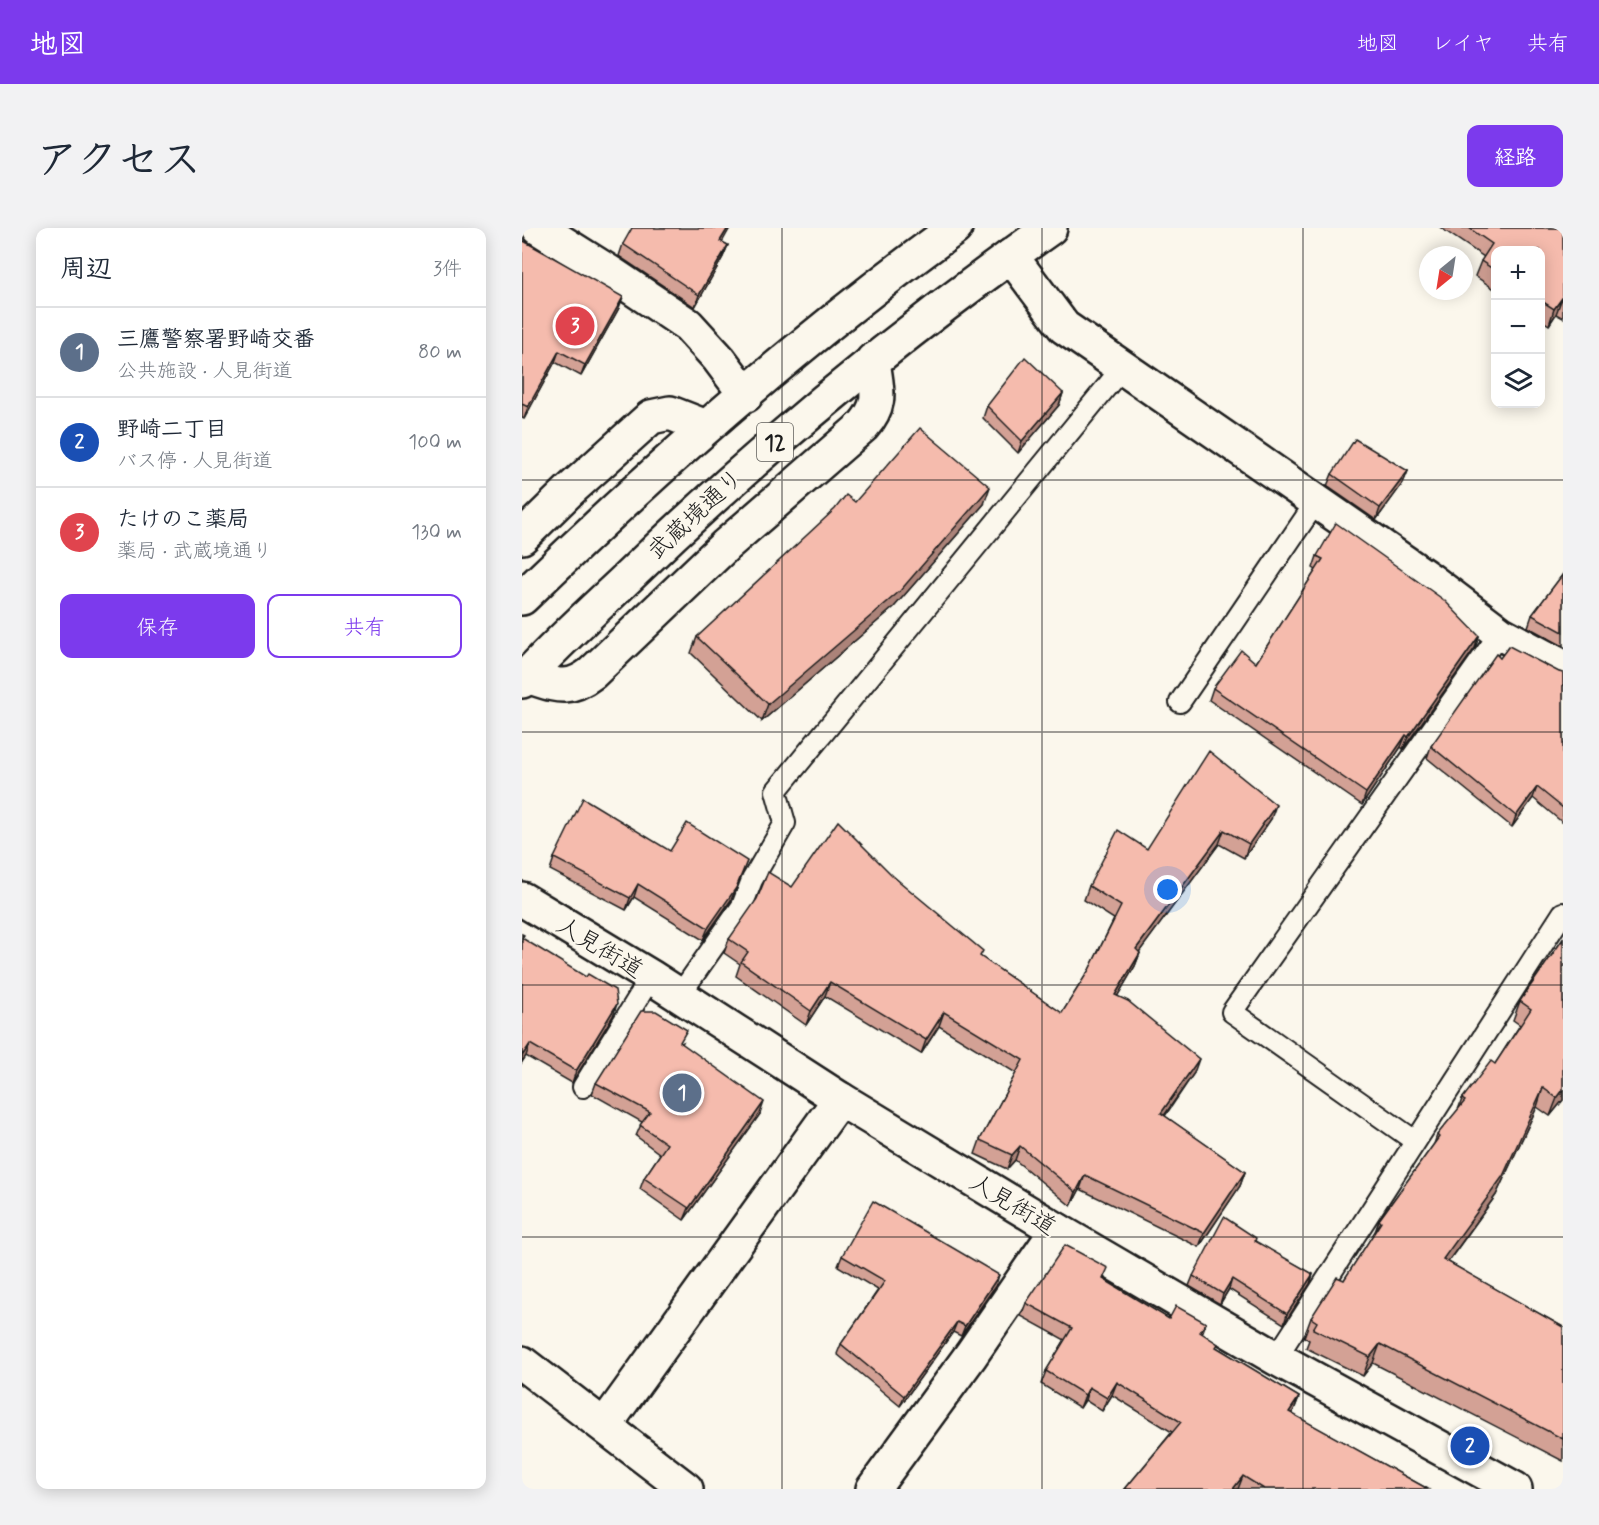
<!DOCTYPE html>
<html lang="ja">
<meta charset="utf-8">
<style>
:root{--surface:#fff;--page:#f2f2f3;--text:#1f2937;--muted:#747a83;--line:#e0e1e3;--accent:#7c3aed}
body{margin:0;font-family:Mynerve,"Klee One",sans-serif;background:var(--page);color:var(--text)}
.controls{position:absolute;right:18px;top:18px;display:grid;overflow:hidden;border-radius:12px;box-shadow:0 3px 15px #0003}
.controls button{width:54px;height:54px;display:grid;place-items:center;padding:0;border:0;border-bottom:2px solid var(--line);background:var(--surface);color:var(--text);font:30px sans-serif}
.compass{position:absolute;left:897px;top:18px;width:54px;height:54px;border-radius:50%;background:var(--surface);box-shadow:0 3px 15px #0003;rotate:210deg}
.you{position:absolute;left:646px;top:662px;width:21px;height:21px;margin:-15px;border:4px solid #fff;border-radius:50%;background:#1a73e8;box-shadow:0 0 0 9px #1a73e833}
.badge{display:grid;place-items:center;width:39px;height:39px;border-radius:50%;background:var(--accent);color:#fff;font-size:20px;font-weight:700}
.pin{position:absolute;translate:-50% -50%;border:3px solid #fff;box-shadow:0 2px 6px #0006}
.list{margin:0;padding:0;list-style:none}
h2{display:flex;justify-content:space-between;align-items:center;height:78px;margin:0;padding:0 24px;font-size:26px}
h2 small{font-size:20px;font-weight:400;color:var(--muted)}
.list li{display:grid;grid-template-columns:39px 1fr auto;gap:18px;align-items:center;box-sizing:border-box;height:90px;padding:0 24px;border-top:2px solid var(--line)}
.list b{display:block;font-size:22px;white-space:nowrap}
.list p{margin:0;font-size:20px;white-space:nowrap;color:var(--muted)}
.list em{font-size:20px;font-style:normal;color:var(--muted)}
.actions{display:flex;gap:12px;padding:18px 24px}
.actions a{flex:1;padding:14px 0;border:2px solid var(--accent);border-radius:12px;text-align:center;font-size:21px;color:var(--accent)}
.actions .main{background:var(--accent);color:#fff}
.icon{flex:none;width:33px;height:33px;fill:none;stroke:currentColor;stroke-width:2;stroke-linecap:round;stroke-linejoin:round}
.map{position:relative;flex:none;width:1041px;height:1261px;overflow:hidden;border-radius:12px}
header{display:flex;align-items:center;gap:36px;box-sizing:border-box;height:84px;padding:0 30px;background:var(--accent);color:#fff}
header strong{font-size:28px}
nav{display:flex;gap:33px;margin-inline-start:auto;font-size:21px}
.intro{display:flex;align-items:center;justify-content:space-between;box-sizing:border-box;height:144px;padding:0 36px}
h1{margin:0;font-size:42px}
.button{padding:15px 27px;border-radius:12px;background:var(--accent);color:#fff;font-size:21px;font-weight:700}
main{display:flex;gap:36px;padding:0 36px}
aside{flex:1;background:var(--surface);border-radius:12px;box-shadow:0 3px 15px #0003}
.map>svg:first-child{display:block}
</style>
<header>
<strong>地図</strong>
<nav><a>地図</a><a>レイヤ</a><a>共有</a></nav>
</header>
<div class="intro"><h1>アクセス</h1><a class="button">経路</a></div>
<main>
<aside>
<h2>周辺<small>3件</small></h2>
<ul class="list">
<li><span class="badge" style="background:#5c6f8a">1</span><div><b>三鷹警察署野崎交番</b><p>公共施設 · 人見街道</p></div><em>80 m</em></li>
<li><span class="badge" style="background:#1a4fb4">2</span><div><b>野崎二丁目</b><p>バス停 · 人見街道</p></div><em>100 m</em></li>
<li><span class="badge" style="background:#e0444e">3</span><div><b>たけのこ薬局</b><p>薬局 · 武蔵境通り</p></div><em>130 m</em></li>
</ul>
<div class="actions"><a class="main">保存</a><a>共有</a></div>
</aside>
<div class="map">
<svg width="1041" height="1261" viewBox="0 0 1041 1261">
<rect width="100%" height="100%" fill="#fbf7ec"/>
<filter id="ink" filterUnits="userSpaceOnUse"><feTurbulence type="fractalNoise" baseFrequency=".0167" numOctaves="2"/><feDisplacementMap in="SourceGraphic" scale="12" xChannelSelector="R" yChannelSelector="G"/><feConvolveMatrix kernelMatrix="1 2 1 2 8 2 1 2 1" color-interpolation-filters="sRGB"/></filter>
<g filter="url(#ink)">
<g fill="none" stroke-linecap="round" stroke-linejoin="round">
<g stroke="#1c1c1c" stroke-width="24">
<g id="service">
<polyline points="658,474 794,274"/>
<polyline points="157,768 220,678 230,652 263,595 254,563 600,140"/>
<polyline points="61,859 129,749"/>
<polyline points="893,913 710,784 978,405"/>
<polyline points="754,1130 1041,685"/>
</g>
</g>
<g stroke="#1c1c1c" stroke-width="38">
<g id="minor">
<polyline points="17,0 90,46 166,97 197,131 224,167"/>
<polyline points="489,28 542,99 908,352 978,405 1041,439"/>
<polyline points="0,309 47,263 129,189 148,185 184,199"/>
<path d="M4,448c29,8 40,17 66,-3l134,-128 137,-119c21,-24 13,-37 10,-66"/>
<polyline points="0,1135 164,1261"/>
<polyline points="83,1197 318,871"/>
<polyline points="351,1261 449,1127 535,1002"/>
</g>
</g>
<g stroke="#1c1c1c" stroke-width="38">
<polyline id="secondary" points="0,671 129,749 318,871 535,1002 754,1130 993,1261"/>
</g>
<g stroke="#1c1c1c" stroke-width="38">
<g id="primary">
<path d="M0,370c136,-132 279,-259 433,-370"/>
<path d="M0,453c32,-35 67,-67 101,-99 133,-129 275,-247 427,-354"/>
</g>
</g>
<use href="#service" stroke="#fbf7ec" stroke-width="20"/>
<use href="#minor" stroke="#fbf7ec" stroke-width="33"/>
<use href="#secondary" stroke="#fbf7ec" stroke-width="33"/>
<use href="#primary" stroke="#fbf7ec" stroke-width="33"/>
</g>
<g fill="#d3a195" stroke="#1c1c1c" stroke-width="1.5">
<polygon points="919,0 1041,0 1041,90 1034,86 1027,97 1018,91 1018,22 974,22 974,62 953,48 959,33 962,29"/>
<polygon points="0,12 97,80 59,148 33,134 2,191 0,190"/>
<polygon points="200,14 206,17 201,29 173,79 97,28 101,16"/>
<polygon points="541,165 537,177 496,225 461,190 465,178"/>
<polygon points="886,243 881,255 854,292 805,258 810,246"/>
<polygon points="333,274 462,276 372,379 240,493 169,425 175,409"/>
<polygon points="795,328 957,408 953,420 881,521 879,519 840,577 687,472 691,460 734,435 794,342 791,340"/>
<polygon points="1041,346 1041,418 1006,399 1010,387"/>
<polygon points="978,430 1041,445 1041,595 1011,570 990,599 905,530 909,518"/>
<polygon points="749,591 722,630 697,616 617,724 618,725 613,738 595,768 672,845 643,888 723,944 718,958 677,1019 558,961 549,978 493,932 485,941 453,926 458,912 494,845 417,798 399,826 303,768 284,797 214,748 218,736 202,725 207,711 270,659 372,649 459,729 540,785 567,742 592,691 562,672 567,658 625,621"/>
<polygon points="32,630 209,672 181,712 112,669 104,682 28,642"/>
<polygon points="0,706 2,707 0,710 91,788 50,855 4,828 0,834"/>
<polygon points="1041,711 1041,872 1028,888 1015,879 974,967 926,1034 1041,1099 1041,1233 851,1135 841,1148 784,1120 787,1112 782,1109 789,1090 822,1052 853,1004 857,992 912,916 915,907 936,882 940,871 973,836 998,797 991,792 998,773"/>
<polygon points="161,814 160,816 238,886 162,992 118,961 122,950 138,926 114,908 120,894 70,866 74,855"/>
<polygon points="733,1014 791,1046 788,1056 762,1096 707,1061 698,1076 667,1058 671,1048"/>
<polygon points="320,1028 474,1057 439,1108 431,1104 378,1178 315,1126 319,1116 356,1062 316,1038"/>
<polygon points="582,1052 647,1091 684,1095 680,1106 694,1119 777,1169 772,1182 769,1186 906,1261 603,1261 650,1204 590,1167 580,1183 563,1172 558,1180 519,1156 524,1143 543,1112 499,1088 504,1075"/>
</g>
<g fill="#ac8379" stroke="#1c1c1c" stroke-width="1.5">
<polygon points="206,0 208,0 194,25 198,13"/>
<polygon points="206,17 201,29 173,79 177,67"/>
<polygon points="101,69 97,80 59,148 63,137"/>
<polygon points="1040,70 1034,86 1027,97 1032,81"/>
<polygon points="37,123 33,134 2,191 6,179"/>
<polygon points="541,165 537,177 496,225 500,213"/>
<polygon points="886,243 881,255 854,292 858,280"/>
<polygon points="468,259 462,276 372,379 240,493 246,476"/>
<polygon points="957,408 953,420 881,521 886,509"/>
<polygon points="884,507 879,519 840,577 844,565"/>
<polygon points="1015,559 1011,570 990,599 994,588"/>
<polygon points="754,577 749,591 722,630 727,616"/>
<polygon points="702,602 697,616 609,735 614,721"/>
<polygon points="225,633 209,672 181,712 186,700"/>
<polygon points="116,656 112,669 104,682 108,670"/>
<polygon points="618,725 613,738 588,781 593,767"/>
<polygon points="308,754 303,768 284,797 289,783"/>
<polygon points="95,776 91,788 50,855 54,843"/>
<polygon points="422,784 417,798 399,826 404,812"/>
<polygon points="8,816 4,828 0,834 0,828"/>
<polygon points="677,831 672,845 634,899 639,885"/>
<polygon points="1021,860 1015,879 974,967 914,1050 921,1031"/>
<polygon points="1041,862 1041,872 1028,888 1035,870"/>
<polygon points="242,874 238,886 162,992 167,980"/>
<polygon points="498,918 493,932 485,941 490,927"/>
<polygon points="723,944 718,958 677,1019 682,1005"/>
<polygon points="563,947 558,961 549,978 554,964"/>
<polygon points="791,1046 788,1056 762,1096 765,1086"/>
<polygon points="477,1047 474,1057 439,1108 443,1098"/>
<polygon points="710,1051 707,1061 698,1076 701,1066"/>
<polygon points="435,1094 431,1104 378,1178 382,1168"/>
<polygon points="858,1116 851,1135 841,1148 848,1129"/>
<polygon points="595,1154 590,1167 580,1183 585,1170"/>
<polygon points="567,1159 563,1172 558,1180 563,1167"/>
<polygon points="777,1169 772,1182 762,1197 767,1184"/>
<polygon points="721,1248 716,1261 711,1261"/>
</g>
<g fill="#f5bbad" stroke="#1c1c1c" stroke-width="1.5">
<polygon points="110,0 206,0 198,13 206,17 177,67 101,16"/>
<polygon points="947,0 1041,0 1041,71 1040,70 1032,81 1018,72 1018,22 974,22 974,43 959,33 970,16"/>
<polygon points="0,12 101,69 63,137 37,123 6,179 0,176"/>
<polygon points="503,129 541,165 500,213 465,178"/>
<polygon points="398,200 468,259 378,363 246,476 175,409 313,281 324,267 333,274"/>
<polygon points="833,211 886,243 858,280 810,246"/>
<polygon points="814,295 922,372 957,408 886,509 884,507 844,565 691,460 719,422 734,435 801,331 795,328"/>
<polygon points="1041,346 1041,404 1010,387"/>
<polygon points="987,418 1037,444 1041,445 1041,580 1015,559 994,588 909,518 974,426 978,430"/>
<polygon points="687,523 754,577 727,616 702,602 614,721 618,725 593,767 606,773 677,831 639,885 723,944 682,1005 563,947 554,964 498,918 490,927 458,912 501,832 422,784 404,812 308,754 289,783 219,734 226,724 207,711 235,671 246,644 270,659 316,593 372,649 461,723 458,728 540,785 567,742 599,678 567,658 596,602 625,621"/>
<polygon points="61,570 148,623 165,595 225,633 214,660 186,700 116,656 108,670 32,630"/>
<polygon points="0,710 64,749 66,746 93,762 95,776 54,843 8,816 0,828"/>
<polygon points="1041,711 1041,862 1035,870 1021,860 981,948 921,1031 1041,1099 1041,1211 858,1116 848,1129 791,1101 795,1094 789,1090 815,1049 822,1052 859,994 857,992 917,909 915,907 943,873 940,871 969,833 973,836 1009,781 998,773"/>
<polygon points="119,783 134,783 165,802 158,814 242,874 167,980 122,950 145,916 118,897 128,884 74,855"/>
<polygon points="351,973 477,1047 443,1098 435,1094 382,1168 319,1116 363,1053 320,1028"/>
<polygon points="702,989 734,1010 733,1013 791,1046 765,1086 710,1051 701,1066 671,1048"/>
<polygon points="543,1017 586,1040 581,1051 647,1091 654,1078 684,1095 678,1104 696,1116 694,1119 777,1169 767,1184 906,1261 742,1261 721,1248 711,1261 603,1261 659,1194 595,1154 585,1170 567,1159 563,1167 524,1143 550,1100 504,1075"/>
</g>
</g>
<path fill="none" stroke="#1c1c1c" stroke-width="1.5" stroke-opacity="0.55" d="M260,0v1261M520,0v1261M781,0v1261M0,252h1041M0,504h1041M0,757h1041M0,1009h1041"/>
<g text-anchor="middle" stroke-width="4.5" stroke-linejoin="round" paint-order="stroke">
<rect fill="#fbf7ec" stroke="#5f5e5a" stroke-width="1.5" x="235" y="195" width="36" height="38" rx="4.5"/>
<g font-size="22" font-weight="bold" fill="#1c1c1c">
<text x="253" y="222">12</text>
</g>
<g font-size="24" fill="#1c1c1c" stroke="#fbf7ec">
<text transform="translate(173 286) rotate(-43)" y="8">武蔵境通り</text>
<text transform="translate(78 719) rotate(31)" y="8">人見街道</text>
<text transform="translate(491 976) rotate(31)" y="8">人見街道</text>
</g>
</g>
</svg>
<div class="controls">
<button>+</button>
<button>−</button>
<button><svg class="icon" aria-label="layers" viewBox="0 0 24 24"><path d="M12 4l9 5-9 5-9-5zM3 14l9 5 9-5"/></svg></button>
</div>
<svg class="compass" viewBox="-18 -18 36 36"><path d="M0-13l5 13h-10z" fill="#e53935"/><path d="M0 13l5-13h-10z" fill="#747a83"/></svg>
<div class="you"></div>
<div class="pin badge" style="left:160px;top:865px;background:#5c6f8a">1</div>
<div class="pin badge" style="left:948px;top:1218px;background:#1a4fb4">2</div>
<div class="pin badge" style="left:53px;top:98px;background:#e0444e">3</div>
</div>
</main>
